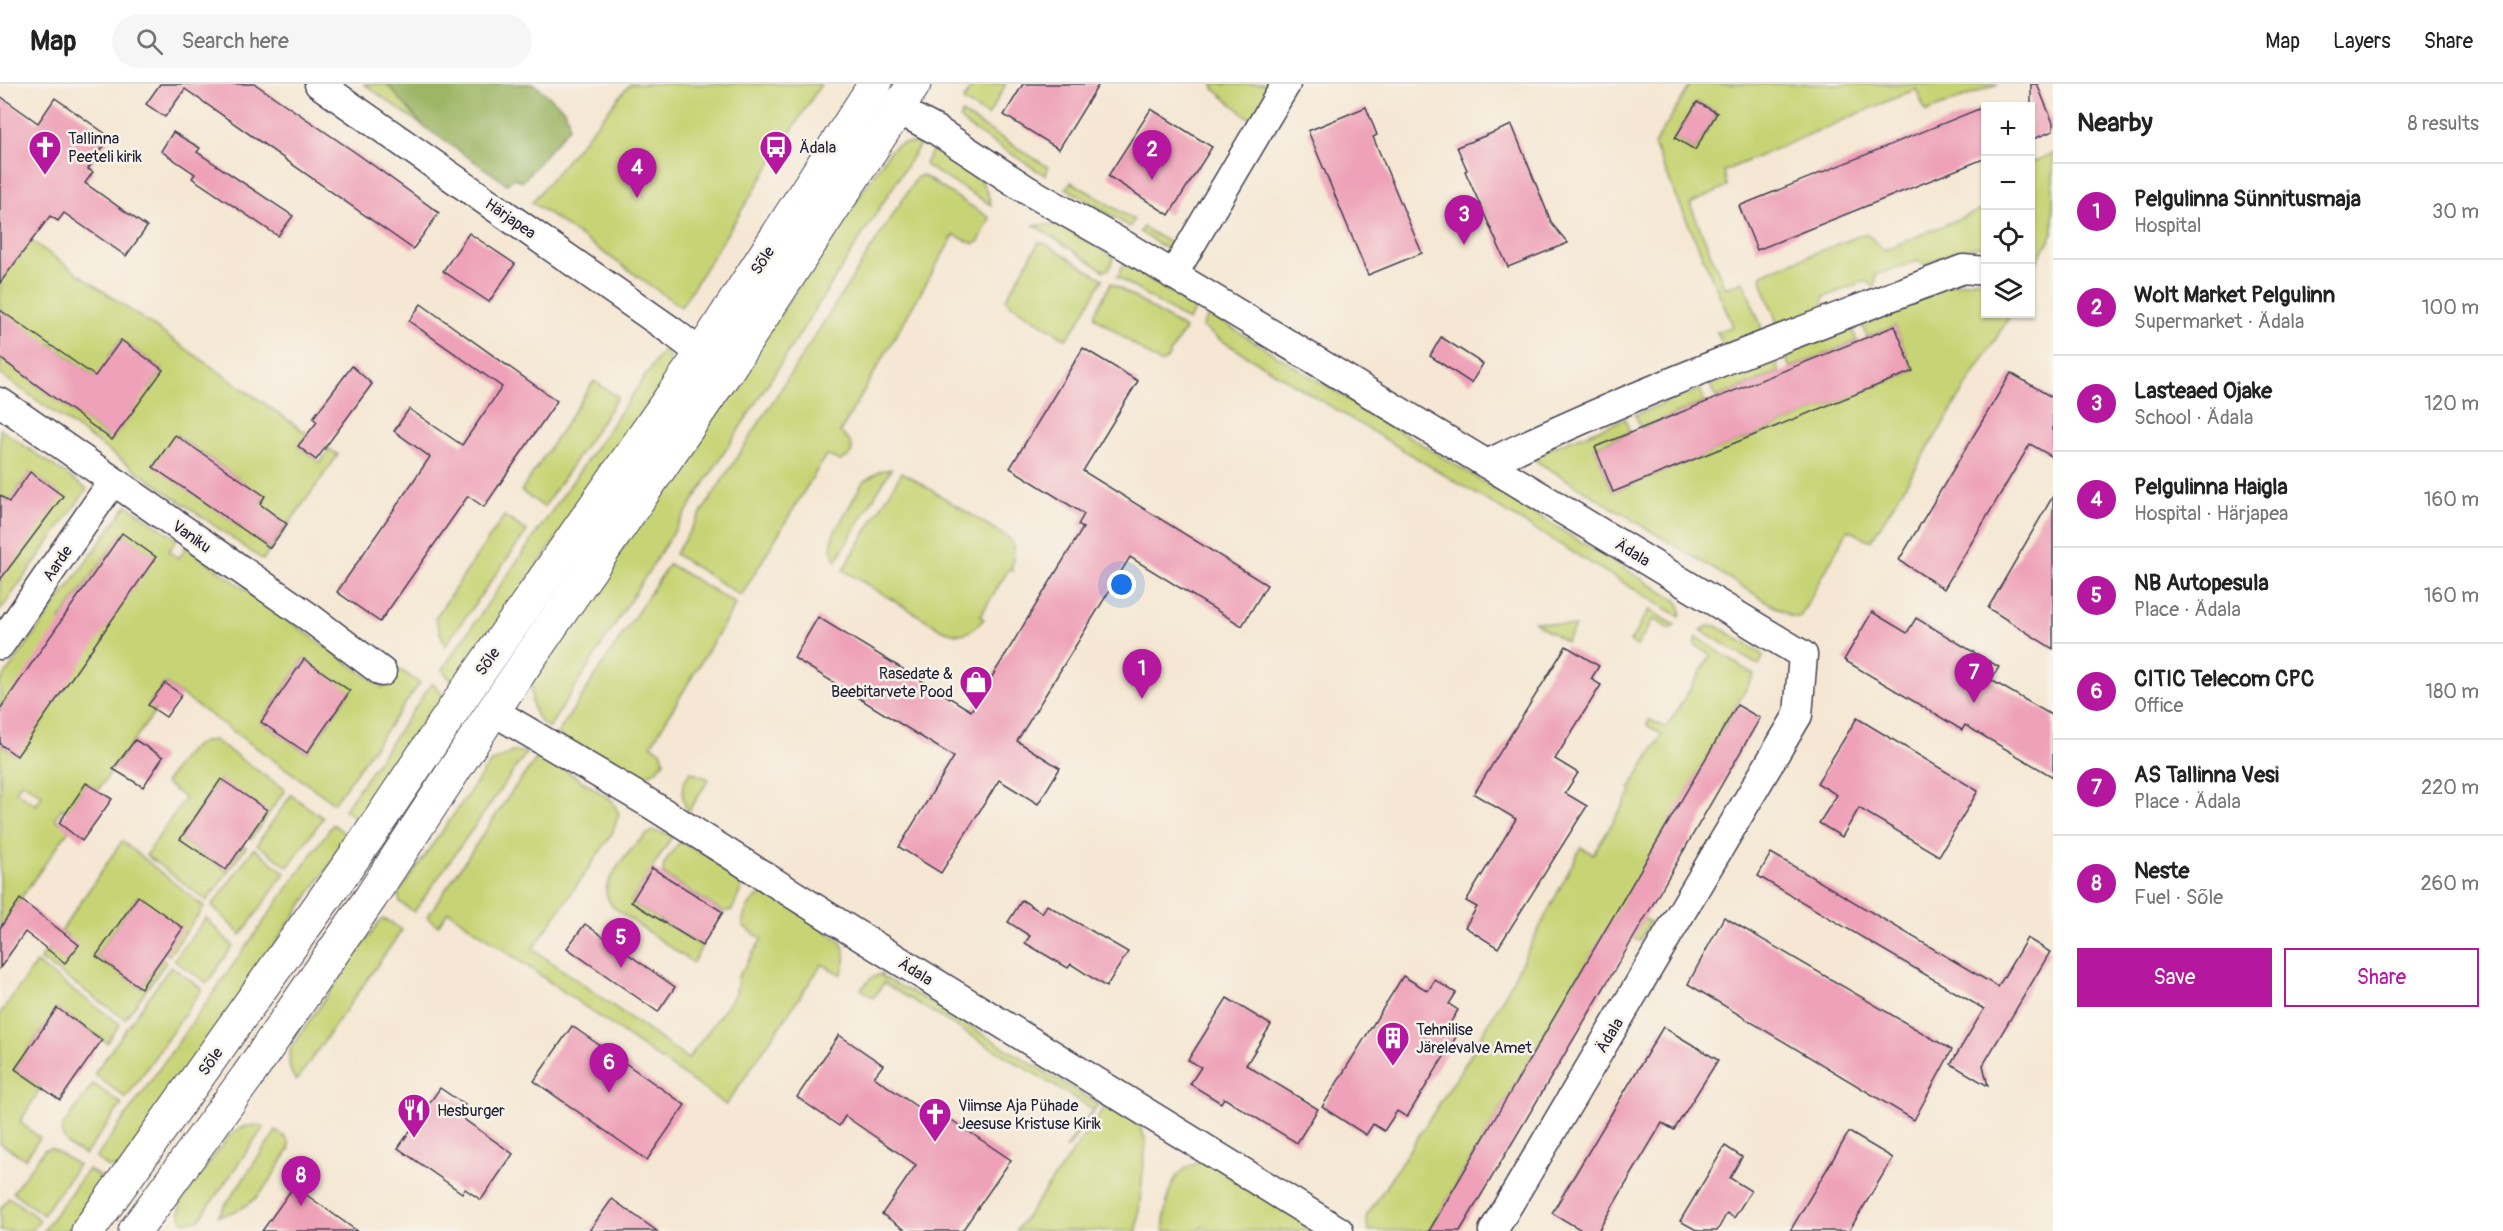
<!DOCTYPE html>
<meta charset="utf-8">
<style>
:root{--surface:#fff;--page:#f6f6f6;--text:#222;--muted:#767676;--line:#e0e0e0;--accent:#b5179e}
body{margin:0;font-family:Pangolin,sans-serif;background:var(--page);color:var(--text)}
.controls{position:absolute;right:18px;top:18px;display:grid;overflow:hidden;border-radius:0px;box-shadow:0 2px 4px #0004}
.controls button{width:54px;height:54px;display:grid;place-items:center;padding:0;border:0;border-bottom:2px solid var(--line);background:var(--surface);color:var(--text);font:30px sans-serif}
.you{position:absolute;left:1122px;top:501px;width:21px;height:21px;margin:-15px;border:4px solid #fff;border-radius:50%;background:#1a73e8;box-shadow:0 0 0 9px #1a73e833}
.badge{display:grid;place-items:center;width:39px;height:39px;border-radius:50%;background:var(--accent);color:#fff;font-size:20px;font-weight:700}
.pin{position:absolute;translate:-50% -50px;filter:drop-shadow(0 2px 3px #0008)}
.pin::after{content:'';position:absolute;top:32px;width:21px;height:18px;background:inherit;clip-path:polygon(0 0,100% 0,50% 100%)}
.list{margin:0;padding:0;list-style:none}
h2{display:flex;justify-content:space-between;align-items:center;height:78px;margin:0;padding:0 24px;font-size:26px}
h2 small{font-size:20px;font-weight:400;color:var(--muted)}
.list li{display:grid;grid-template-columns:39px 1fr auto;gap:18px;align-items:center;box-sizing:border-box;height:96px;padding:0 24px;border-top:2px solid var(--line)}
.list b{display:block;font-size:22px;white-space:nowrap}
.list p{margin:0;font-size:20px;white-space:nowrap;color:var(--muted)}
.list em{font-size:20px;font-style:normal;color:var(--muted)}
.actions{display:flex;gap:12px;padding:18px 24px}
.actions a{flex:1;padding:14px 0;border:2px solid var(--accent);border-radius:0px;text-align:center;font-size:21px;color:var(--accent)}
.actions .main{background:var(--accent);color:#fff}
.icon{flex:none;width:33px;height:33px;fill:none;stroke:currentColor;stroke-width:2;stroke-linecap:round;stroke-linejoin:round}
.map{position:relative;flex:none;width:2053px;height:1147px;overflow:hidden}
header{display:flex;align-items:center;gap:36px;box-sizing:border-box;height:84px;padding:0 30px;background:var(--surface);border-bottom:2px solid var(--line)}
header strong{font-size:28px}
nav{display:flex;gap:33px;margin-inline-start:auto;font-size:21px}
.search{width:420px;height:54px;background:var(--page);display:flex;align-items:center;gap:15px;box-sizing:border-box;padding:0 21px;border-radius:33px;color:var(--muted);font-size:22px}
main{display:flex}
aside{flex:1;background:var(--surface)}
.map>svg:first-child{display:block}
</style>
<header>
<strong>Map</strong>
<div class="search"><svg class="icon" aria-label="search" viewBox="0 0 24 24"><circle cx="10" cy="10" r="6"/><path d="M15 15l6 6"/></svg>Search here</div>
<nav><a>Map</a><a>Layers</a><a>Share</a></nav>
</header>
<main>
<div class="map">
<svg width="2053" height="1147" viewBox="0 0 2053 1147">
<rect width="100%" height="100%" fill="#f7f3e8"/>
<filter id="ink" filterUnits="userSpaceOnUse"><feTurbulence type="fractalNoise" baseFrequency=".0167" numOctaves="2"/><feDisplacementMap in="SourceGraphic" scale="12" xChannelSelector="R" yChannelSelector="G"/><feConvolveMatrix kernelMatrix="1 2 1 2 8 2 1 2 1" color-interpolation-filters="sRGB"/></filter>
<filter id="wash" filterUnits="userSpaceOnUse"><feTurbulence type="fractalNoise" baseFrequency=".008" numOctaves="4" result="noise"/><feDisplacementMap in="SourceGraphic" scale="24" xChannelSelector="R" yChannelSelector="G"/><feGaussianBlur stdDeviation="1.35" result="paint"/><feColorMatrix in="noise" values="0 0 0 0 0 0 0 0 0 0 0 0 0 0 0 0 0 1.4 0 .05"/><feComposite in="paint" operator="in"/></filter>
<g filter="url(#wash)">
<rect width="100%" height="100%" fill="#f5e7d3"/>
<g fill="#c7d475" stroke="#747b58" stroke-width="1.5" fill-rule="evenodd">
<polygon points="364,0 387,0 423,42"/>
<polygon points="630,0 821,0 681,223 532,118"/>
<polygon points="973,0 1006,0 988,32 963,17"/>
<polygon points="1213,0 1276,0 1252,33 1248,33 1215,6"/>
<path d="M1691,0h307l-72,28 -10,-23 -192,82 3,15 -37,18 35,84 18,-7 18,45v8l-34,20 -10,-22 16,-6 -79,-181zM1697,18l20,11 -22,37 -20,-12z"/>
<polygon points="962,29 1048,83 1046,92 967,42 960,35"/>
<path d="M905,59h16l-372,585c-18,-10 -19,-30 -16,-47l356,-529 8,-7z"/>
<path d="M934,63c28,17 50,24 57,58l-62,-37 -4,-4z"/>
<polygon points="2053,69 2053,150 2033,184 2031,183 2031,79"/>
<path d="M922,91l68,43 -11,23 -5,3 -20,-9 -114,197c12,9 20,21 0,29l-14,-6 -85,141 -66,-42 242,-377z"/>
<polygon points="1072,98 1134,136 1130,143 1066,104"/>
<path d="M1985,124v43l-3,-5c-21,1 -38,10 -57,19l-8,-4 -41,14 -1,13 -10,-7 -41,16 -1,20 -39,12 -7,-6 -15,-40 -1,-7 3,-3 102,-40 18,17z"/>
<path d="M0,135l338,236 -75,105 -263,-186v-25l18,-25 -18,-14zM121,256l42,30 -14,19 -42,-30zM50,260l86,62 -24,34 -86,-63zM176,351l89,62 -22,32 -89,-63zM307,351l21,16 -8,12 -22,-17zM273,430l14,10 -18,25 -13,-10z"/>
<polygon points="1034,141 1060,141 1114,173 1109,185 1104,187"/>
<polygon points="1143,143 1172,160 1175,163 1174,167 1168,166 1140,148"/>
<polygon points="1039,158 1044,159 1103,195 1078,239 1066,255 1010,220 1006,215"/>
<polygon points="1124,179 1196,224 1188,237 1117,193"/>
<polygon points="1986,194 1986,230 2011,230 1871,457 1848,446 1800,533 1792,533 1536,377 1535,370 1625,335 1630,348 1595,363 1613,408 1913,287 1895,242 1867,253 1859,234 1933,204"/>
<polygon points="1111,199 1185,245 1166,276 1160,279 1095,233 1095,229"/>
<path d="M1209,230l467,286c5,5 7,10 4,17l-461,-278 -17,-12z"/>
<polygon points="1851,243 1857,257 1790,284 1784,270"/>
<polygon points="666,262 672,285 456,602 442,586"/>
<polygon points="1774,274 1779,288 1716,314 1710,301"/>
<polygon points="594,297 618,313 544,423 521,407"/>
<polygon points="1700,305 1705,318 1641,344 1635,331"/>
<polygon points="0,345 87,405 0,527 0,494 62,412 30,388 9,418 0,411"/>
<polygon points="891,385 836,477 831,466 833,451 863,398 880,387"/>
<path d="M902,388l107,66 5,8 -2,25 -3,-2 -29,47 4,3c-15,16 -23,19 -43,10l-98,-59z"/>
<path d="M127,421l50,34 -8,12 10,7 7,-11 197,141 14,-20 23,15 -86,120 -169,-120 -16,21 7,6 -58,80 -12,-7 -19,29 -5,-4 -7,10 14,12 -69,98v-184l16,11 -16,-46v-27zM122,449l33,24 -61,87 -34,-24zM304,575l46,33 -43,61 -46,-31zM22,698l20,13 -6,10 -20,-14z"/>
<polygon points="504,432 527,447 445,562 435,534"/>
<path d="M669,480l67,40 -85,141 11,7 2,10c-8,10 -18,16 -31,16l-76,-44z"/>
<polygon points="1649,526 1675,541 1670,545 1653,535 1637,562 1630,558"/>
<polygon points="1533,537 1575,543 1566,558"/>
<polygon points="1708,542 1717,542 1761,569 1763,573 1759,582 1701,546"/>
<polygon points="1697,553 1754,591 1621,822 1650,838 1639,857 1610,839 1429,1147 1368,1147 1366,1133 1467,977 1508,905 1581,763 1593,770 1632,707 1629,705 1662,651 1647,641 1649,635 1666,644 1711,571 1695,561"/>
<polygon points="432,599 447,615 361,736 359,736 344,726"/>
<path d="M214,656l71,50 -34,49 -31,-60 -40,60 46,31 17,-25 3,2 -39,54 -61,-46 39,-57 -20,-15c13,-18 24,-42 49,-43z"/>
<polygon points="512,668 527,668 414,828 400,818 398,810 490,679"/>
<path d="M540,670l72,46 7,14 -7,20 -79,115 155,110 48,-66 2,-16 24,-38 -19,-13c-1,-16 11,-31 27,-34l70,49c8,13 6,21 1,34l-19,-11 -96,141 -278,-194 -10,15 -11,-9 88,-130z"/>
<path d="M691,688l18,7 -21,33c-7,-14 -9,-28 3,-40z"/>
<polygon points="291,711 323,734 288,783 257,760"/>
<polygon points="333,740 349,753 120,1083 108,1083 96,1074"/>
<path d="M653,747l20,4 -42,67 71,44 -9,17 -80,-56c-4,-5 -7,-11 -7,-17 2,-15 34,-54 47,-59z"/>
<path d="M122,757l82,66 -35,48 -4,-2 -28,-56 -41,59 45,32 21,-30 4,4 -41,57 -85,-60c10,-15 19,-10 28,-23l-7,-5z"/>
<path d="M681,757l61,36v10l-10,23 -9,2 -60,-38c-2,-12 11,-24 18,-33z"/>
<polygon points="254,764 285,789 241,851 212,822"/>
<polygon points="206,834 233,862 207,899 174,876"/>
<path d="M383,835l7,3 12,8 -106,151c-8,-12 -8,-21 -5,-34l88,-125z"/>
<polygon points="36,879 120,940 107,959 57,924 15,985 41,1003 20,1038 40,1054 25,1075 0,1059 0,930"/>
<polygon points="171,882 202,905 126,1014 94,990"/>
<polygon points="882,889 882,893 921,913 1098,1020 1068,1064 1066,1064 1093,1025 884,899 873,914 861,905 870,895"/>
<polygon points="93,1000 122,1020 85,1071 69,1062 61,1049 63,1042"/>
<polygon points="1104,1014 1139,1041 1146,1057 1137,1147 1016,1147 1104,1024"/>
<polygon points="257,1041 264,1043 199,1136 184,1138 180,1133 180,1119 228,1053 242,1043"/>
<path d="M276,1047c9,6 15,8 13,19 -21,32 -30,59 -71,66z"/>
<polygon points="51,1064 78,1081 43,1131 13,1108 44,1066"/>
<path d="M1208,1077l112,70h-112l-6,-4 -3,4h-36c4,-33 4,-65 45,-70z"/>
<polygon points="88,1085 102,1094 107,1101 67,1147 43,1147"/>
<polygon points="9,1113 40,1136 32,1147 0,1147 0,1126"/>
</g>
<polygon fill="#9db666" stroke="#606c50" stroke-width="1.5" points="387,0 534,0 563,24 568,34 569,43 522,98 514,94 507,100 423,42"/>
<g id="blocks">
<g fill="#eea1b8">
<polygon points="160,0 255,0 359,71 439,129 413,165 185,5 165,33 146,20"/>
<polygon points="1023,0 1099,0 1059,65 1004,31"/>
<polygon points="2031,0 2037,0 2053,39 2053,47 2031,56"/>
<polygon points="0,12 38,39 55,14 110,53 88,85 93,88 85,99 147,143 126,172 64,129 58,137 50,132 0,199"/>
<polygon points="1697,18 1717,29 1695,66 1675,54"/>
<polygon points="1986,22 1986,74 1757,166 1739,122"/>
<polygon points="1366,23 1377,51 1373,53 1422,169 1368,191 1308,47"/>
<polygon points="1151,25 1212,63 1169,131 1108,92"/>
<polygon points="1512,41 1552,140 1568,159 1508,183 1465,87 1467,86 1457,63"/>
<polygon points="173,48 200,64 197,68 293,132 278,152 192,94 195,90 161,67"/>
<polygon points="469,149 515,180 489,218 443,187"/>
<polygon points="421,220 557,317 484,423 468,412 380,538 337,508 430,373 394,347 409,325 462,361 502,303 409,237"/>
<polygon points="0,226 95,292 121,256 163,286 112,356 0,274"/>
<polygon points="1895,242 1913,287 1613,408 1595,363"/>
<polygon points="1441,253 1483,280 1471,299 1430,272"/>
<polygon points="1083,264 1138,297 1083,387 1267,501 1242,542 1130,473 1017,657 1060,684 1038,720 999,696 941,789 899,763 954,673 794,574 818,533 971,627 1083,444 1078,441 1084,430 1010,384"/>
<polygon points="352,282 372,300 316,376 298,362 317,338 313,334"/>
<polygon points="2011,289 2053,314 2053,373 2030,360 1944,505 1899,476"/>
<polygon points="175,351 265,412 260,420 287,440 270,464 153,383"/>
<polygon points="30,388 63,412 0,496 0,411 9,418"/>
<polygon points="2053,412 2053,565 1988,524"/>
<polygon points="122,449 156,473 17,672 0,660 0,625"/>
<polygon points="1872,528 1907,549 1916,534 1999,583 1991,596 2053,632 2053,693 1965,641 1962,646 1844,576"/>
<polygon points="1566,562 1599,582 1591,595 1601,601 1555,675 1578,689 1565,709 1587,722 1498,864 1465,843 1477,823 1466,817 1516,735 1474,710"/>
<polygon points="304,575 350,607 307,669 261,638"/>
<polygon points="165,599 182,611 166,633 148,621"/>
<polygon points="1737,621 1760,634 1634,853 1460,1147 1429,1147"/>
<polygon points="1857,634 1978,707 1939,772 1859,724 1842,753 1819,739 1837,711 1817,699"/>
<polygon points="135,656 163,673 143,703 113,685"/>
<polygon points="221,695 267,726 226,786 180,755"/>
<polygon points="86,699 112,715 82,757 59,739"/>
<polygon points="1771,769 1998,903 2027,854 2050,868 1983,981 1988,1002 1951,980 1984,925 1758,792"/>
<polygon points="652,784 723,828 702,862 631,818"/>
<polygon points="138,812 183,844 141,904 96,872"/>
<polygon points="20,815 79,861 65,879 25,848 0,884 0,844"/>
<polygon points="1022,816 1042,829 1047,821 1128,868 1106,903 1071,880 1068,884 1025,859 1030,852 1008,838"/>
<polygon points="1724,833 1952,966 1914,1036 1688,900"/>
<polygon points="585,840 675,903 658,928 567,864"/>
<polygon points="1403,892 1428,907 1435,896 1456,909 1449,920 1458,926 1446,946 1456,953 1407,1033 1397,1027 1384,1047 1373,1040 1366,1051 1322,1023"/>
<polygon points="1227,914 1271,941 1246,981 1318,1025 1297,1059 1224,1014 1221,1019 1190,1000 1201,983 1188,976"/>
<polygon points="57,924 102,956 60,1016 15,985"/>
<polygon points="572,942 685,1021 647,1076 534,997"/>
<polygon points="1663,943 1718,976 1674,1046 1662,1039 1598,1147 1583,1147 1552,1129"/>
<polygon points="839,951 883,981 874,993 945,1042 950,1035 1011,1076 962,1147 907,1147 882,1130 916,1081 845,1032 839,1042 797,1013"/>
<polygon points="440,1004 465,1021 458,1031 513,1070 481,1116 465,1105 462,1109 398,1064"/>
<polygon points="1849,1048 1893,1074 1849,1147 1790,1147"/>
<polygon points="1725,1062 1742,1073 1730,1094 1751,1107 1734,1134 1727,1129 1717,1147 1698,1147 1680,1137"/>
<polygon points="294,1102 357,1147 262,1147"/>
<polygon points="612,1115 657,1147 589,1147"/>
</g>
</g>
</g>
<g filter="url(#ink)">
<use href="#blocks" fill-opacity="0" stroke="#424052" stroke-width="1.5"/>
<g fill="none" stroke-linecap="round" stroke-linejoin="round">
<g stroke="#424052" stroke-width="31">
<g id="minor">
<polyline points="319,0 673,248 719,283"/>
<polyline points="899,26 936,46 1027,106 1126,162 1803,571 1798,631 1493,1147"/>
<polyline points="1173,191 1286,0"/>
<polyline points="0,318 309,533 382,588"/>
<path d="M1487,380c154,-76 317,-133 476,-195l23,2"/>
<polyline points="0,561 113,397"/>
<polyline points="493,627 652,721 848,845 1339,1147"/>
</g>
</g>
<g stroke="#424052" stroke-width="35">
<g id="major">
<polyline points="88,1147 367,755 464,610 701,270 875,0"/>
<polyline points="135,1147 247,993 371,813 493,627 726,288 914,0"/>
</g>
</g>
<use href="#minor" stroke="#fff" stroke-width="28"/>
<use href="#major" stroke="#fff" stroke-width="33"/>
</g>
</g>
<defs>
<g id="church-pin" transform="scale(1.725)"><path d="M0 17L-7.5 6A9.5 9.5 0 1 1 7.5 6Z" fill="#b5179e" stroke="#f7f3e8"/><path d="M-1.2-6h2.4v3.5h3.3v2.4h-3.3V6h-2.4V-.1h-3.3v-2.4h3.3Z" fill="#fff"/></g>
<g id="bus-pin" transform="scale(1.725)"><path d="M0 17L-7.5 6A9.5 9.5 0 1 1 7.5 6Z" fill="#b5179e" stroke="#f7f3e8"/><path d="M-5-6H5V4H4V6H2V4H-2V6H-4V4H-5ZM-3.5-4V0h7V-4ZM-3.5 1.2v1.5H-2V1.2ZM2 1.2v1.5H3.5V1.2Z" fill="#fff"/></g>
<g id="shop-pin" transform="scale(1.725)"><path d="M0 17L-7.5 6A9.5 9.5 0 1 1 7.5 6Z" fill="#b5179e" stroke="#f7f3e8"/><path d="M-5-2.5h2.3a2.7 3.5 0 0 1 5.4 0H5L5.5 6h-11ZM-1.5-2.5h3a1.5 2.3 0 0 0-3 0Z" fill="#fff"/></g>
<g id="building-pin" transform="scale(1.725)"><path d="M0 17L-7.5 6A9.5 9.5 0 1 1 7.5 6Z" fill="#b5179e" stroke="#f7f3e8"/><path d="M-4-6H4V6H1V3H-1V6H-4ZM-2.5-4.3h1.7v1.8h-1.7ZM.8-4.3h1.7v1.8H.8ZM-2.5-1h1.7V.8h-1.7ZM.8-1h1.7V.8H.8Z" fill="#fff"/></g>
<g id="restaurant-pin" transform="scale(1.725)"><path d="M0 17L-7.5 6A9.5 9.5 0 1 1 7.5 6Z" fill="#b5179e" stroke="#f7f3e8"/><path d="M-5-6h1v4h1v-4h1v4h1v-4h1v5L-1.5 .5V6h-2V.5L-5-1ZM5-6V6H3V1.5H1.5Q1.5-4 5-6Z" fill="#fff"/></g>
</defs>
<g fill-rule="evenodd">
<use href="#church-pin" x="45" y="63"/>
<use href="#bus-pin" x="776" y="63"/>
<use href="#shop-pin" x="976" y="598"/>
<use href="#building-pin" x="1393" y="954"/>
<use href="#restaurant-pin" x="414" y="1026"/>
<use href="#church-pin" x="935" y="1030"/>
</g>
<g text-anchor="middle" stroke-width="5" stroke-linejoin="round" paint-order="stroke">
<g font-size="16" fill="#22223b" stroke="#f7f3e8" text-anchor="start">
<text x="68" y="60">Tallinna<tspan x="68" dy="18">Peeteli kirik</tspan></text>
<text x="799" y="69">Ädala</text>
<text x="953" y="595" text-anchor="end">Rasedate &amp;<tspan x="953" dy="18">Beebitarvete Pood</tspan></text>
<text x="1416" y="951">Tehnilise<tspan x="1416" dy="18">Järelevalve Amet</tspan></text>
<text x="958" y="1027">Viimse Aja Pühade<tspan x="958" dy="18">Jeesuse Kristuse Kirik</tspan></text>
<text x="437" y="1032">Hesburger</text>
</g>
<g font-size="16" fill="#22223b" stroke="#f7f3e8">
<text transform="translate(511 134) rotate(35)" y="6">Härjapea</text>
<text transform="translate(762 176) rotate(-57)" y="6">Sõle</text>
<text transform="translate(192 452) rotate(35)" y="6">Vaniku</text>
<text transform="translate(1633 468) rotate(31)" y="6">Ädala</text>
<text transform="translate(57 479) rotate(-56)" y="6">Aarde</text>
<text transform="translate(487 577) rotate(-55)" y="6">Sõle</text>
<text transform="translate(916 887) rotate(32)" y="6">Ädala</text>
<text transform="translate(1609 951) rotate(-59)" y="6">Ädala</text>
<text transform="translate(210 977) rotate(-55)" y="6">Sõle</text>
</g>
</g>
</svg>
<div class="controls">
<button>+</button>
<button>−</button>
<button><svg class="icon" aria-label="locate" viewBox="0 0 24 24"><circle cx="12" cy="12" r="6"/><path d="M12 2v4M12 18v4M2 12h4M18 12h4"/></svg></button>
<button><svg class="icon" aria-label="layers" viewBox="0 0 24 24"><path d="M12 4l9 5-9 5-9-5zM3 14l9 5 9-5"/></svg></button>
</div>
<div class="you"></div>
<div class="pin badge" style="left:1142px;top:615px">1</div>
<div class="pin badge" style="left:1152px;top:96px">2</div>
<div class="pin badge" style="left:1464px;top:161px">3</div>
<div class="pin badge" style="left:637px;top:114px">4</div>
<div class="pin badge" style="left:621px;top:884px">5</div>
<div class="pin badge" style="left:609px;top:1009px">6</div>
<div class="pin badge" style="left:1974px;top:619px">7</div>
<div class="pin badge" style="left:301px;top:1122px">8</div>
</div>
<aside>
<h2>Nearby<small>8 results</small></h2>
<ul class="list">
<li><span class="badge">1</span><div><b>Pelgulinna Sünnitusmaja</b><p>Hospital</p></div><em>30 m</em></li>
<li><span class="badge">2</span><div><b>Wolt Market Pelgulinn</b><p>Supermarket · Ädala</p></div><em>100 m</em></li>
<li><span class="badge">3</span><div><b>Lasteaed Ojake</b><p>School · Ädala</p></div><em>120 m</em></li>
<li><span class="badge">4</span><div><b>Pelgulinna Haigla</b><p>Hospital · Härjapea</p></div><em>160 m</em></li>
<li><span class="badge">5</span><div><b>NB Autopesula</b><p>Place · Ädala</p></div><em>160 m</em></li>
<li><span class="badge">6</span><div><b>CITIC Telecom CPC</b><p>Office</p></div><em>180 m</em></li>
<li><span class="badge">7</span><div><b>AS Tallinna Vesi</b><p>Place · Ädala</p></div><em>220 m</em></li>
<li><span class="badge">8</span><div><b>Neste</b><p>Fuel · Sõle</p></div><em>260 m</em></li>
</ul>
<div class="actions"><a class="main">Save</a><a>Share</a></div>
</aside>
</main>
